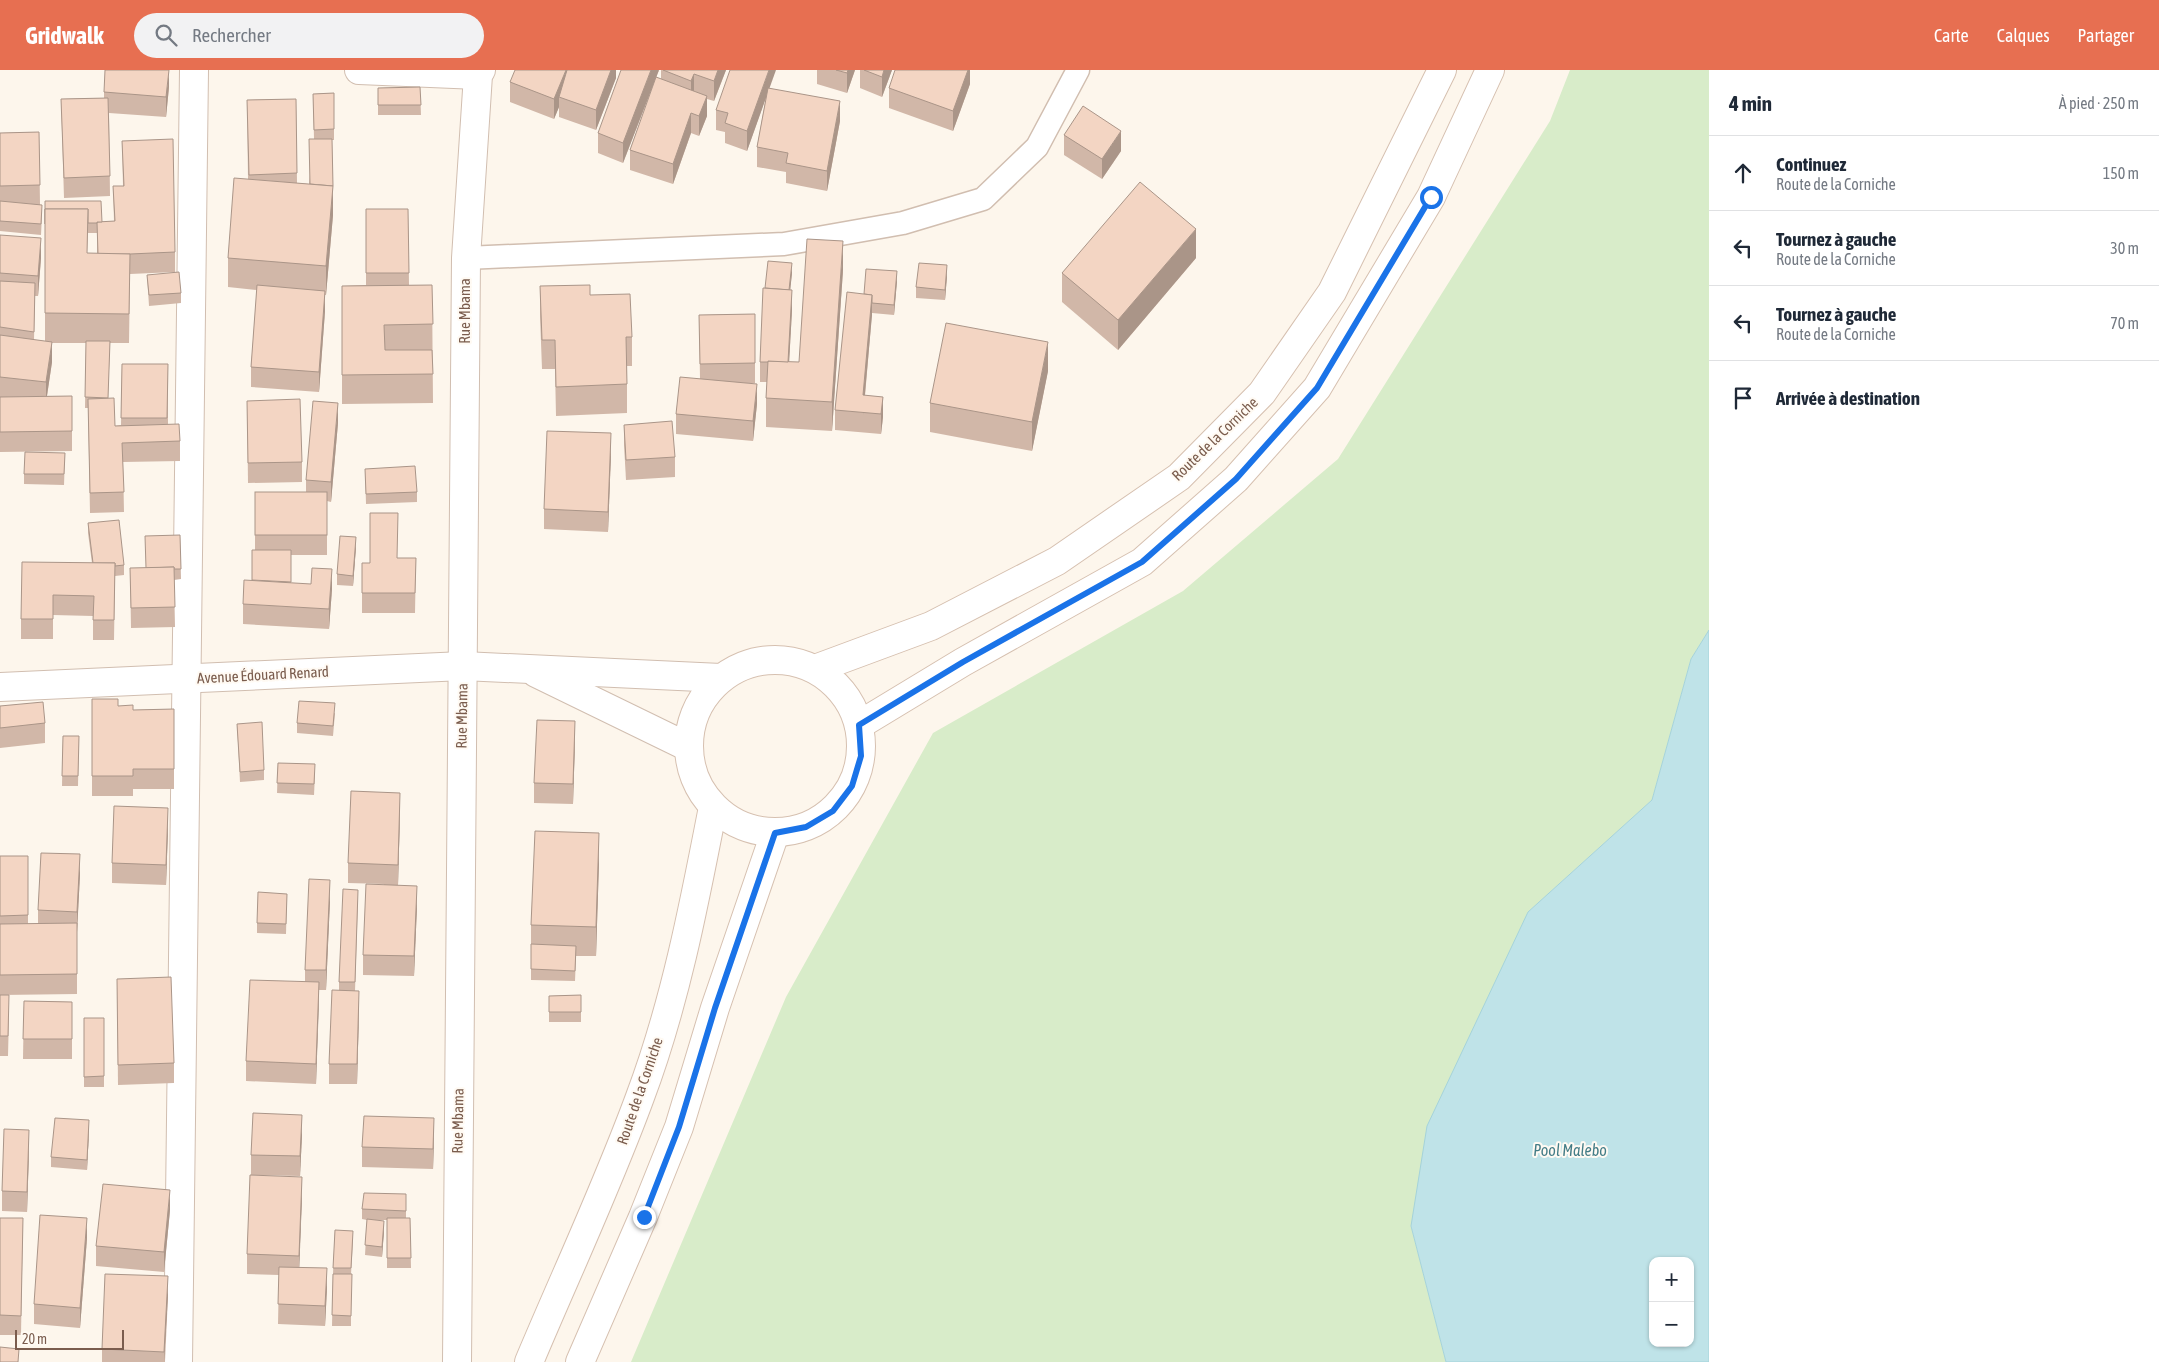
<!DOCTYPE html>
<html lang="fr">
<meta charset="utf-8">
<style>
:root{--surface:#fff;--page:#f2f2f3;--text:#1f2937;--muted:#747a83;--line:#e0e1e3;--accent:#e76f51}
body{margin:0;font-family:"Asap Condensed",sans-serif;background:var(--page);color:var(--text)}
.controls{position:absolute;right:15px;bottom:15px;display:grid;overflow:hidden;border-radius:10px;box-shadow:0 1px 4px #0004}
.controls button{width:45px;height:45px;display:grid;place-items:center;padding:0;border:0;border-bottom:1px solid var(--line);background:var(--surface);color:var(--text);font:25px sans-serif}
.scale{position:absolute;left:15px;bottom:12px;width:109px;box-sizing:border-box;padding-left:5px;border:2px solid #7a5c4d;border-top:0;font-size:14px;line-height:18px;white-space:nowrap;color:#7a5c4d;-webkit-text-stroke:4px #fffaf3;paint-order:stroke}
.stop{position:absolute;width:15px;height:15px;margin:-11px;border:4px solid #1a73e8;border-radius:50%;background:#fff}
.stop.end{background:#1a73e8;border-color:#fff;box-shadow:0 1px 5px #0008}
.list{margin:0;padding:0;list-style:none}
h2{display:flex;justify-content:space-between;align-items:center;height:65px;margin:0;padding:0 20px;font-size:21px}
h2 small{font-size:16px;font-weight:400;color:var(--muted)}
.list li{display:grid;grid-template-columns:32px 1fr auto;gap:15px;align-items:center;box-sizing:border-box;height:75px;padding:0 20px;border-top:1px solid var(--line)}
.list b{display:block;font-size:19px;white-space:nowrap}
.list p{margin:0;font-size:16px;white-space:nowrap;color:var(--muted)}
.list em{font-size:16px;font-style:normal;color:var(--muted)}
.icon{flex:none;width:28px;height:28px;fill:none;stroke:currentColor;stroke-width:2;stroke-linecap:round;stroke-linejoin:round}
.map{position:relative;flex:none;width:1709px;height:1292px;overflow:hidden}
header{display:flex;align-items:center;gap:30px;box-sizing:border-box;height:70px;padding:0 25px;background:var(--accent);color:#fff}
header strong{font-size:24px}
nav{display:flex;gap:28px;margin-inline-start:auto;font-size:18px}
.search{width:350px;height:45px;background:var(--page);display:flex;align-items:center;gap:12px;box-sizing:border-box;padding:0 18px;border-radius:28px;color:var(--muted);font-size:19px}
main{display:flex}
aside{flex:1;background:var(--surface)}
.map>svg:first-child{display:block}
</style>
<header>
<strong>Gridwalk</strong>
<div class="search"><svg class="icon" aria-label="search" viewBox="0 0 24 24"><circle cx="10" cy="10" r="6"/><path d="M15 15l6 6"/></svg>Rechercher</div>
<nav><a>Carte</a><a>Calques</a><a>Partager</a></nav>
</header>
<main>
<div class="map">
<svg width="1709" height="1292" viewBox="0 0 1709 1292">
<rect width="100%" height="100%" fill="#fdf6ec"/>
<polygon fill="#d8ecc9" points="1570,0 1709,0 1709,560 1691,589 1652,730 1528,842 1411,1156 1446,1292 631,1292 786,927 933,663 1183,521 1338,389 1550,51"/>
<path fill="#bfe3e8" stroke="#a5d3da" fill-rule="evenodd" d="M1709,560v732h-263l-35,-136 16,-100 101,-214 124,-112 39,-141zM1653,1191h37v82h-37z"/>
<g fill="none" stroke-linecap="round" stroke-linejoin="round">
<g stroke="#d1beb0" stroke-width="25">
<polyline id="lane" points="466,188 784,174 903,153 983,129 1037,77 1078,0"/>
</g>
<g stroke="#d1beb0" stroke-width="30">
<g id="street">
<polyline points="359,0 478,5"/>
<polyline points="536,603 688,677"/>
<polyline points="0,617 463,596 721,608"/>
<polyline points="178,1292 194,0"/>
<polyline points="457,1292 466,188 478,5 481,0"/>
</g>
</g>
<g stroke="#d6c0b0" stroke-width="30">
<g id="secondary">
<circle cx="775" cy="676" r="86"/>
<polyline points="815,599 931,556 1057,491 1179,407 1262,323 1332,222 1442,0"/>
<polyline points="859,655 963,592 1142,492 1236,409 1317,318 1431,127 1490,0"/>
<path d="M529,1292c37,-88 78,-175 111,-265 35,-93 54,-192 73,-290"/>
<polyline points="580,1292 643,1147 679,1057 715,938 775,763"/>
</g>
</g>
<use href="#lane" stroke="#fff" stroke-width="22"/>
<use href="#street" stroke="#fff" stroke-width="28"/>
<use href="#secondary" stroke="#fff" stroke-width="28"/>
</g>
<g fill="#d1b7a8" fill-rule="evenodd">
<polygon points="616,0 616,8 596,60 559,47 559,37 554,49 510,32 510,12"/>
<polygon points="659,0 623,93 598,83 598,63"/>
<polygon points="661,0 726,0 714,31 707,29 707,46 699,66 691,63 673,114 630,100 630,80 661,9"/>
<polygon points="817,0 855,0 847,23 817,14"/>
<polygon points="860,0 892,0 882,27 860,18"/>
<polygon points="970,0 970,14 953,61 889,38 889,18"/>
<polygon points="169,17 166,47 109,43 110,126 64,128 61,29 104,28 104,22"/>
<polygon points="420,17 421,45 378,45 378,18"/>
<polygon points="770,18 840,51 827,121 786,113 786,102 757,97 757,77 766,27 747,81 725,73 725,62 716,60 716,40"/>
<polygon points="334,23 334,70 332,70 333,145 326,225 325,225 325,241 319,322 251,317 251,297 257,220 228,217 228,188 248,109 247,30 296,29 297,113 309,114 314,69 313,24"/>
<polygon points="39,62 40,135 42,145 41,165 0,161 0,63"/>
<polygon points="1064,65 1121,81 1102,109 1064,85"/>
<path d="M122,71l53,111v20l-45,2 -1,69h-19l-2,55 7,28 6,-1 1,-61h46v60l12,17v20l-57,1 1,50 -34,1 -2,-105h-3l1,-65h-34v19l-5,34h25v55l-72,1v-55h4h-4v-162l41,23 -3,38h-3l-1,44 11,1v-140l57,21 12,-1 -1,-35h10zM88,163h9v21l-10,-1z"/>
<polygon points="366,139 408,139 409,215 432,215 433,333 342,334 342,216 366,215"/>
<polygon points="1196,188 1118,280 1062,232 1062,203"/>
<polygon points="843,200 832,361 766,357 766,328 767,312 760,312 760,292 765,218 792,203 790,220 792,240 789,292 799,292"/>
<polygon points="147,205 181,223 181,233 149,236"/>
<polygon points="947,206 945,230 916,228 916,217"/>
<polygon points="897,211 894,245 872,243 865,326 883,327 883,347 881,364 835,360 835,340 864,224"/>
<polygon points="540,216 590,225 632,267 632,296 627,296 627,343 556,346 555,299 542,299 540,246"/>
<polygon points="755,244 755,313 744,313 757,334 753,371 676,364 676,344 700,309 699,245"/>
<polygon points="1048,301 1032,381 930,362 930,333"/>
<polygon points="247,331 302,392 302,412 248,413"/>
<polygon points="338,353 331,432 327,431 327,485 291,485 291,513 332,519 329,559 243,554 243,534 252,510 255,480 255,422 306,422 306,410"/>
<polygon points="624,355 675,387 675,407 626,410 624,375"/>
<polygon points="65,383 64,415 24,414 24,404"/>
<polygon points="611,383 608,462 544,459 544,439"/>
<polygon points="365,399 417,422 417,432 366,434"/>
<polygon points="88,453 124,495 124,505 115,506 114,570 93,570 93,546 53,545 53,569 21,569 21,549 92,493 88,463"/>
<polygon points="180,465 181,509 174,510 175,557 131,558 130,498 146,498"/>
<polygon points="356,477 353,516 337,515 337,504"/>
<polygon points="397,488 416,488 415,543 362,543 362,493 370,493"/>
<polygon points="92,629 133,640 174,639 174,719 133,719 133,726 92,726"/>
<polygon points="0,636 45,653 45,673 0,678"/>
<polygon points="335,643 333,666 297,663 297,653"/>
<polygon points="237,654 264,700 264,710 240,712"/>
<polygon points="63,666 79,666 78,716 62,716"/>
<polygon points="575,671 573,734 534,733 534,713"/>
<polygon points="278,693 315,704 314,725 277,723"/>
<polygon points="400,743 398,815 417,836 414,906 363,905 363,885 384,814 348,813 348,793"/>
<polygon points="168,758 166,815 112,813 112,793"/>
<polygon points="0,786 28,786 28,854 38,854 38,840 80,804 77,862 77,924 1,925 9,945 8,986 0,986"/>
<polygon points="599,792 596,886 576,886 575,911 531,910 531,855"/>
<polygon points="287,824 286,864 257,863 257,853"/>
<polygon points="330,830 326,920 319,920 316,1014 246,1011 246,991 305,912 305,900"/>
<polygon points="358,830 355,921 359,941 357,1014 329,1014 329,994 339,920 339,912"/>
<polygon points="117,909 174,993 174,1013 118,1015"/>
<polygon points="581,925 581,952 549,952 549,926"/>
<polygon points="24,931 72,932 72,989 23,989"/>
<rect x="84" y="948" width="20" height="69"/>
<polygon points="89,1061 87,1100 51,1097 51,1087"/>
<polygon points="302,1065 300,1106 251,1105 251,1085"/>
<polygon points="434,1068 433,1099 362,1097 362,1077"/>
<polygon points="29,1080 27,1142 2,1141 2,1121"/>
<polygon points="406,1124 406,1148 410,1148 411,1198 387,1198 387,1150 372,1150 384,1161 382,1187 365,1185 367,1150 362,1149 362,1139"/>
<polygon points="302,1127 299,1197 327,1218 325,1256 278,1254 279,1205 247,1204 247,1184"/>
<polygon points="170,1140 164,1202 96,1196 96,1176"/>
<polygon points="0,1148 23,1148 21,1265 0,1265"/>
<polygon points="335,1160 353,1171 351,1204 351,1256 332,1256 333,1204"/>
<polygon points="87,1168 80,1258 34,1254 34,1234"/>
<polygon points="168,1226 165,1292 102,1292 102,1279"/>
</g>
<g fill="#aa9588">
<polygon points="169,0 169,17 166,47 166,27"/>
<polygon points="566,0 572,0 559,27 559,37 554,49 554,29"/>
<polygon points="611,0 616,0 616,8 596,60 596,40"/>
<polygon points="651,0 659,0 623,93 623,73"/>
<polygon points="718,0 726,0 714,31 714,11"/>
<polygon points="769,0 776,0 747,81 747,61"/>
<polygon points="848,0 855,0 847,23 847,3"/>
<polygon points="884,0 892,0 882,27 882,7"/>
<polygon points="968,0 970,0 970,14 953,61 953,41"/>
<polygon points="694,4 694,24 691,31 691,11"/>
<polygon points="707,26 707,46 699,66 699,46"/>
<polygon points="840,31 840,51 827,121 827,101"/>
<polygon points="691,43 691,63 673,114 673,94"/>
<polygon points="1121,61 1121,81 1102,109 1102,89"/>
<polygon points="333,116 333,145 326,225 326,196"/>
<polygon points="1196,159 1196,188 1118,280 1118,250"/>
<polygon points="41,168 41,188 38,226 38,206"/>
<polygon points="843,171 843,200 832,361 832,332"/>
<polygon points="792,193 792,203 789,232 789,222"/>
<polygon points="947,195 947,206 945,230 945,220"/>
<polygon points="897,201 897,211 894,245 894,235"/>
<polygon points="792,220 792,240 788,312 788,292"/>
<polygon points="325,221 325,241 319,322 319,302"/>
<polygon points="872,225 872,245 863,345 863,325"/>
<polygon points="52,272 52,292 46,332 46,312"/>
<polygon points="1048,272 1048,301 1032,381 1032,352"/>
<polygon points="757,314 757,334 753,371 753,351"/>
<polygon points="883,327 883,347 881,364 881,344"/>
<polygon points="338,333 338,353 331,432 331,412"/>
<polygon points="611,363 611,383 608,462 608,442"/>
<polygon points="356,467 356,477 353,516 353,506"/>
<polygon points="332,499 332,519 329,559 329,539"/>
<polygon points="575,651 575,671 573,734 573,714"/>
<polygon points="400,723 400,743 398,815 398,795"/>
<polygon points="168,738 168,758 166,815 166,795"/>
<polygon points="599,763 599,792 596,886 596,857"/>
<polygon points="80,784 80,804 77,862 77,842"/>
<polygon points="330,810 330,830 326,920 326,900"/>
<polygon points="417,816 417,836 414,906 414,886"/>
<polygon points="319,912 319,932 316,1014 316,994"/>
<polygon points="359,921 359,941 357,1014 357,994"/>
<polygon points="302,1045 302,1065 300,1106 300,1086"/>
<polygon points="434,1048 434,1068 433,1099 433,1079"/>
<polygon points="89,1050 89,1061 87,1100 87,1090"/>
<polygon points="29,1060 29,1080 27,1142 27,1122"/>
<polygon points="302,1107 302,1127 299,1206 299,1186"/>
<polygon points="170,1120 170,1140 164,1202 164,1182"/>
<polygon points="87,1148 87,1168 80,1258 80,1238"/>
<polygon points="384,1151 384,1161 382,1187 382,1177"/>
<polygon points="327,1198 327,1218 325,1256 325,1236"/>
<polygon points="168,1206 168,1226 164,1292 164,1282"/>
</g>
<g fill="#f3d5c3" stroke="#aa9588">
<polygon points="105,0 169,0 166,27 104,22"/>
<polygon points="515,0 566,0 554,29 510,12"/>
<polygon points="567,0 611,0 596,40 559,27"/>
<polygon points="621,0 651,0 623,73 598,63"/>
<polygon points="663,0 718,0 714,11 694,4 691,11"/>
<polygon points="730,0 769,0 747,61 725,53 728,43 716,40"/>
<polygon points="836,0 848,0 847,3"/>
<polygon points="864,0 884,0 882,7"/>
<polygon points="895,0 968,0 953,41 889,18"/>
<polygon points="656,7 707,26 699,46 691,43 673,94 630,80"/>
<polygon points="420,17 421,35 378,35 378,18"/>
<polygon points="768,18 840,31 827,101 786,93 788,83 757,77"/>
<polygon points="334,23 334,59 314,60 313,24"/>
<polygon points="108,28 110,106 64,108 61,29"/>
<polygon points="296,29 297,103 249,105 247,30"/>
<polygon points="1083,36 1121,61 1102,89 1064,65"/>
<polygon points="39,62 40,115 0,116 0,63"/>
<polygon points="173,69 175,182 130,184 98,184 97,152 115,151 113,116 124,116 122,71"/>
<polygon points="309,69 332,69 333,116 310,114"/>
<polygon points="234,108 333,116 326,196 228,188"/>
<polygon points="1140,112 1196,159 1118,250 1062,203"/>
<polygon points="0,131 42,135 41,154 0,151"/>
<polygon points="45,131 101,131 102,152 97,152 97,153 88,153 88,139 45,139 45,154"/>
<polygon points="45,139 88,139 87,183 130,184 129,244 45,243"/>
<polygon points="366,139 408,139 409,203 366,203"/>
<polygon points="0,165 41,168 38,206 0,203"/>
<polygon points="807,169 843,171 832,332 766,328 768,291 799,292"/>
<polygon points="768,191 792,193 789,220 765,218"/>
<polygon points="919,193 947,195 945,220 916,217"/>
<polygon points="866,199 897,201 894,235 872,233 872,225 864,224"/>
<polygon points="179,202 181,223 149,225 147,205"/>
<polygon points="0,211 35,213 34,262 0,257"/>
<polygon points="257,215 325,221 319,302 251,297"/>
<polygon points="432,215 433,254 384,255 385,280 432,280 433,304 342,305 342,216"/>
<polygon points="590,215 590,225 630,224 632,267 626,267 627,314 556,317 555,270 542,270 540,216"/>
<polygon points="763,218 792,220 788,292 768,291 768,292 760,292"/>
<polygon points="847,222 872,225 863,325 883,327 881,344 835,340"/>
<polygon points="755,244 755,293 700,294 699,245"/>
<polygon points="946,253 1048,272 1032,352 930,333"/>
<polygon points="0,265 52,272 46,312 0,307"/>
<polygon points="86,271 110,271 108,328 85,327"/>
<polygon points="122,294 168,294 167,348 121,348"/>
<polygon points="680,307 757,314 753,351 676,344"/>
<polygon points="72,326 72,361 0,362 0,327"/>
<polygon points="114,328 115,356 179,354 180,371 122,373 124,422 90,423 88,329"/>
<polygon points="300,329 302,392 248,393 247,331"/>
<polygon points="313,331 338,333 331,412 306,410"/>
<polygon points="672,351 675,387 626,390 624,355"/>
<polygon points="547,361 611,363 608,442 544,439"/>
<polygon points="25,382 65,383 64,404 24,404"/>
<polygon points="415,396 417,422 366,424 365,399"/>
<rect x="255" y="422" width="72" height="43"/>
<polygon points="370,443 398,443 397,488 416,488 415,523 362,523 362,493 370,493"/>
<polygon points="119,450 124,495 115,496 115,493 93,493 88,453"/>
<polygon points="180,465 181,499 174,499 174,497 146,498 145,466"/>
<polygon points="340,466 356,467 353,506 337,504"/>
<polygon points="252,480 291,480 291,512 252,510"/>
<polygon points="22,492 115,493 114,550 93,550 94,526 53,525 53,549 21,549"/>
<polygon points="174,497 175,537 131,538 130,498"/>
<polygon points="312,498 332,499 329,539 243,534 244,510 311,514"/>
<polygon points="92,629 118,629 118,636 133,635 133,640 174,639 174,699 133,699 133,706 92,706"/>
<polygon points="299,631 335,633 333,656 297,653"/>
<polygon points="43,632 45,653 0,658 0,636"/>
<polygon points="537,650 575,651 573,714 534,713"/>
<polygon points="262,652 264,700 240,702 237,654"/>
<polygon points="63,666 79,666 78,706 62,706"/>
<polygon points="278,693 315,694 314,714 277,713"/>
<polygon points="351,721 400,723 398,795 348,793"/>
<polygon points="114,736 168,738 166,795 112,793"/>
<polygon points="535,761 599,763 596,857 531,855"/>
<polygon points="41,783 80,784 77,842 38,840"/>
<polygon points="0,786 28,786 28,845 0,846"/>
<polygon points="309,809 330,810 326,900 305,900"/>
<polygon points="366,814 417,816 414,886 363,885"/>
<polygon points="343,819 358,820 355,912 339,912"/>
<polygon points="258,822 287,824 286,854 257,853"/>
<polygon points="77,853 77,904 0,905 0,854"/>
<polygon points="531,874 576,876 575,901 531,899"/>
<polygon points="171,907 174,993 118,995 117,909"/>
<polygon points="250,910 319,912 316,994 246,991"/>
<polygon points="332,920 359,921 357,994 329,994"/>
<polygon points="0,925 9,925 8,966 0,966"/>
<polygon points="581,925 581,942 549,942 549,926"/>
<polygon points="24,931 72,932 72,969 23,969"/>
<polygon points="84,948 104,948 104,1006 84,1007"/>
<polygon points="253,1043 302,1045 300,1086 251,1085"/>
<polygon points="364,1046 434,1048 433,1079 362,1077"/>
<polygon points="55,1048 89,1050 87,1090 51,1087"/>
<polygon points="4,1059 29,1060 27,1122 2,1121"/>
<polygon points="250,1105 302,1107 299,1186 247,1184"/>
<polygon points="103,1114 170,1120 164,1182 96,1176"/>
<polygon points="364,1123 406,1124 406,1141 362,1139"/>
<polygon points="40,1145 87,1148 80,1238 34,1234"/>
<polygon points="0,1148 23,1148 21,1246 0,1245"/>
<polygon points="387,1148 410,1148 411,1188 387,1188"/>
<polygon points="367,1149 384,1151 382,1177 365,1175"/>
<polygon points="335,1160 353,1161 351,1198 333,1198"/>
<polygon points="279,1197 327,1198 325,1236 278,1234"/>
<polygon points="105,1204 168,1206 164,1282 102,1279"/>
<polygon points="333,1204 352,1204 351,1246 332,1245"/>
<polygon points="0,1277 19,1279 18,1292 0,1292"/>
</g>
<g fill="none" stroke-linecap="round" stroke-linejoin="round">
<polyline stroke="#1a73e8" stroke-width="6" points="644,1147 679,1057 715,938 775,763 806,757 833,741 852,716 861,686 859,655 963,592 1142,492 1236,409 1317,318 1431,127"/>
</g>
<g text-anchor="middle" stroke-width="4" stroke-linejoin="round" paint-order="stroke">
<g font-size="15" fill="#7a5c4d" stroke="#fffaf3">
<text transform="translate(465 241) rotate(-90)" y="5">Rue Mbama</text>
<text transform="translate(1215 369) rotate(-44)" y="5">Route de la Corniche</text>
<text transform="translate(263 605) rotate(-3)" y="5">Avenue Édouard Renard</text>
<text transform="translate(462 646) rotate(-89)" y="5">Rue Mbama</text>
<text transform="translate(640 1021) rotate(-71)" y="5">Route de la Corniche</text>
<text transform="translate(458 1051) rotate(-89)" y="5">Rue Mbama</text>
</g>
<g font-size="16" font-style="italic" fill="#437c86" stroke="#fffaf3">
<text x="1570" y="1086">Pool Malebo</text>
</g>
</g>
</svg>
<div class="controls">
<button>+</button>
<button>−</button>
</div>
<div class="scale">20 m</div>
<div class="stop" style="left:1431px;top:127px"></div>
<div class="stop end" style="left:644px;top:1147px"></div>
</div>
<aside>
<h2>4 min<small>À pied · 250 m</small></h2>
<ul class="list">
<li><svg class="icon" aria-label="ahead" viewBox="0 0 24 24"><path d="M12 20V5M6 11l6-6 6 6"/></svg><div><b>Continuez</b><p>Route de la Corniche</p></div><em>150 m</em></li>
<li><svg class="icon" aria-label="left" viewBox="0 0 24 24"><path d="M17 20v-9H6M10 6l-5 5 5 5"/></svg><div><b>Tournez à gauche</b><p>Route de la Corniche</p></div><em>30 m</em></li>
<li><svg class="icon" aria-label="left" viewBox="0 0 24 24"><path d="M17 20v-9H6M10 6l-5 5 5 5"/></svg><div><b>Tournez à gauche</b><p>Route de la Corniche</p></div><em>70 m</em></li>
<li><svg class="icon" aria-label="arrive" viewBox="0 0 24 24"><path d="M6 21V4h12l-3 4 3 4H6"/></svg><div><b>Arrivée à destination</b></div></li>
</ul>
</aside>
</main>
